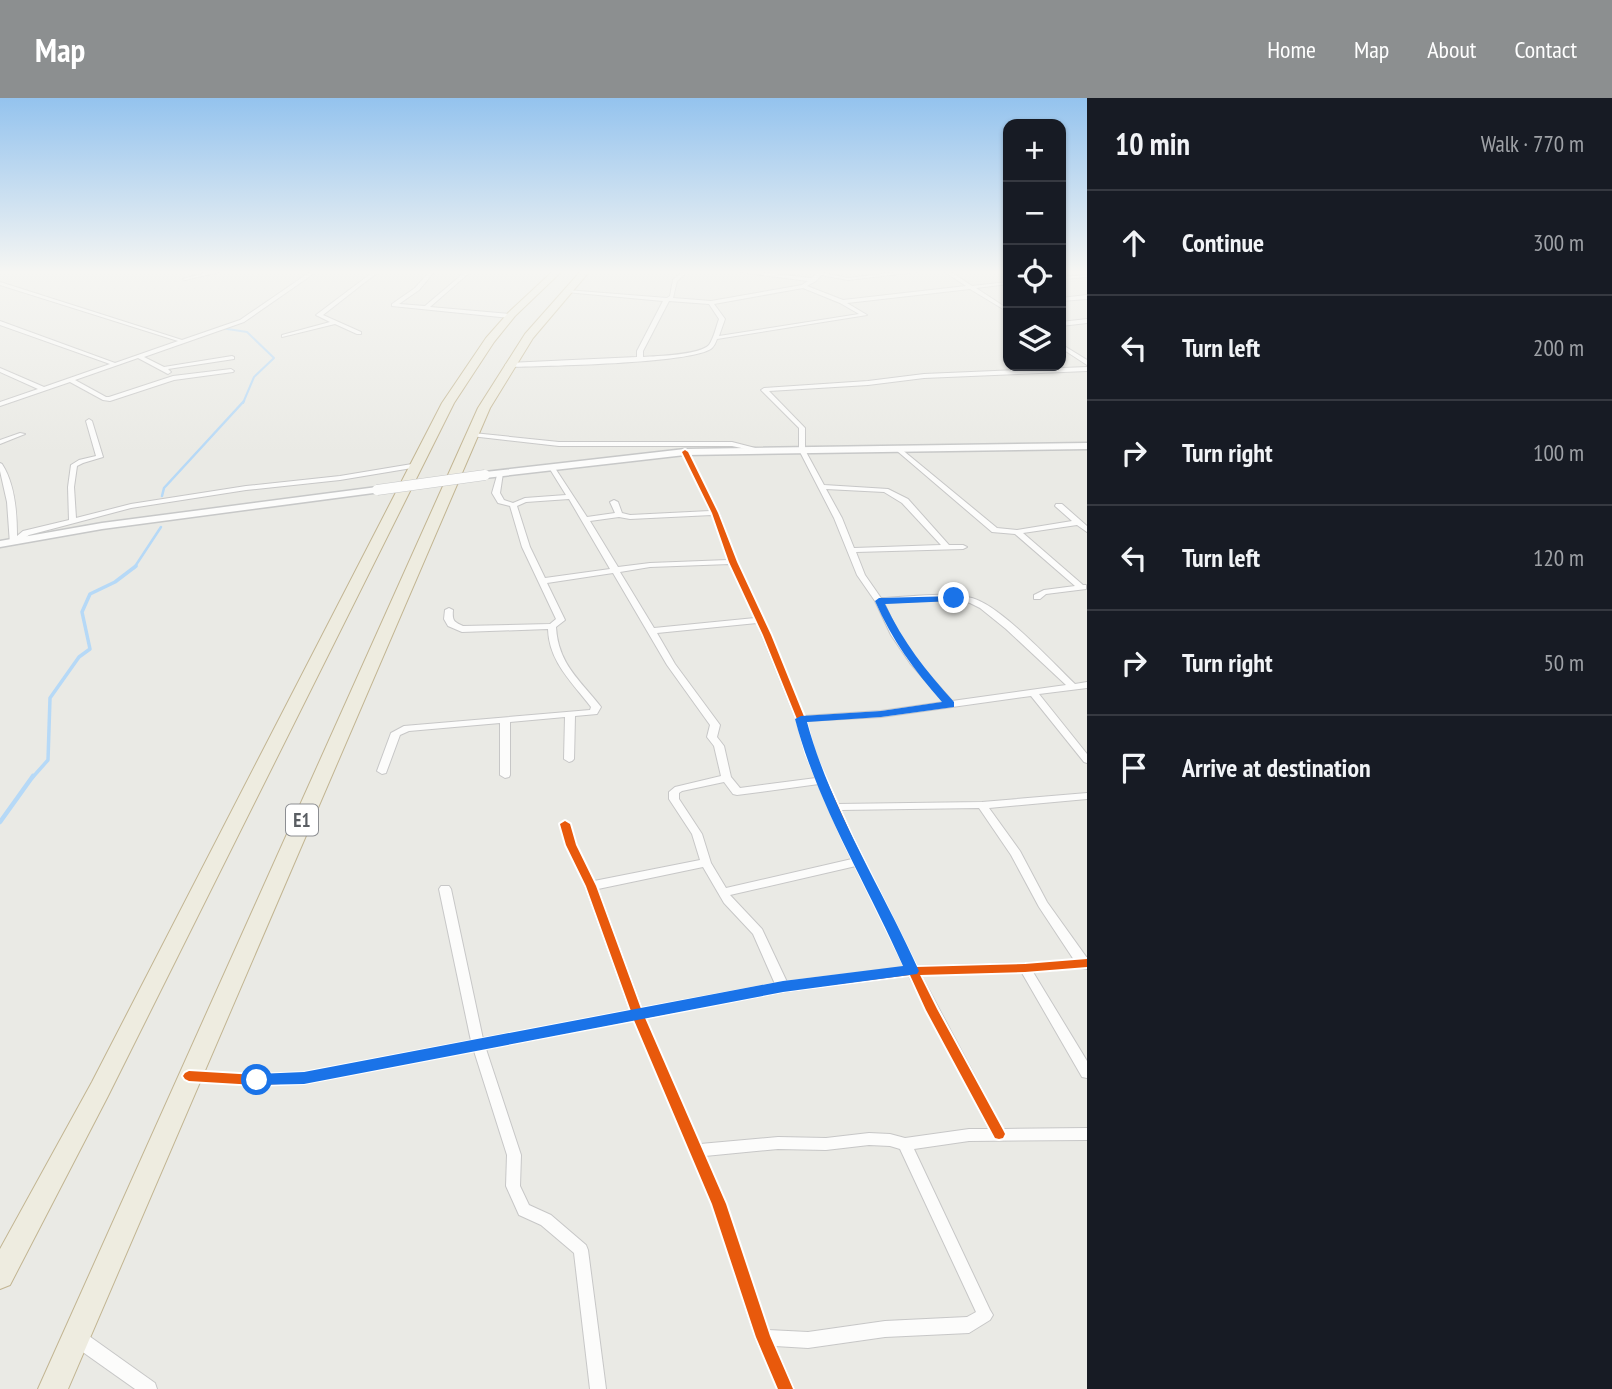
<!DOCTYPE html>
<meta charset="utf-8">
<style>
:root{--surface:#171b24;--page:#242831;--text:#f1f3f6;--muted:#9ea1a6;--line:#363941;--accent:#8c8f90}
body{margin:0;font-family:"PT Sans Narrow",sans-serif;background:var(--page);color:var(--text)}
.controls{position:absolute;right:21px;top:21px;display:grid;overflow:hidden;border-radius:14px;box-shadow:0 2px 5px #0004}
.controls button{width:63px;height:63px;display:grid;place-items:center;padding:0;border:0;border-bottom:2px solid var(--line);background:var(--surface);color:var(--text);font:35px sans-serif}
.stop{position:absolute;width:21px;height:21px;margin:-16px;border:5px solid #1a73e8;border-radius:50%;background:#fff}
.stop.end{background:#1a73e8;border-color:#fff;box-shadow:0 2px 7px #0008}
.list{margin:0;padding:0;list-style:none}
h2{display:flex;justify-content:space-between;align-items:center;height:91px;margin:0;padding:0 28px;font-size:30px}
h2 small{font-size:23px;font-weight:400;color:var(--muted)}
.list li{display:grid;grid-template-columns:46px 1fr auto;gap:21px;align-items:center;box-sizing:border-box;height:105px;padding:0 28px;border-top:2px solid var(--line)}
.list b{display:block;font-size:26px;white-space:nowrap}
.list em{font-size:23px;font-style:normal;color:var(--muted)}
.icon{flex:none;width:38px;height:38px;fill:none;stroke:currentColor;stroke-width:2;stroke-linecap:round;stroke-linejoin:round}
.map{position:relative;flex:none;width:1087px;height:1291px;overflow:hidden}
header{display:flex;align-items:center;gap:42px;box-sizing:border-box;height:98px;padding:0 35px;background:var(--accent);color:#fff}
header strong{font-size:33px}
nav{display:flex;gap:38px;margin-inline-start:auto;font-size:24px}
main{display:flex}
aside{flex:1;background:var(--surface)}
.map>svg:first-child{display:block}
</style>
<header>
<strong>Map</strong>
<nav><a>Home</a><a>Map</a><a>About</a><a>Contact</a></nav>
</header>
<main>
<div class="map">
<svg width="1087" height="1291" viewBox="0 0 1087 1291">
<rect width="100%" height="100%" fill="#eaeae5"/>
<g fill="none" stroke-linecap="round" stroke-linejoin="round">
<polyline stroke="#b6d9f7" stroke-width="2" points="221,230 247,234 274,260 254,279 243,305"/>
<g stroke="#b6d9f7" stroke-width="2.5">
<polyline points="162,398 164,390 244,303"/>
<polyline points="134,470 161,429"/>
</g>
<polyline stroke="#b6d9f7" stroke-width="3.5" points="32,680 48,662 50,600 79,559 90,551 82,514 90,496 115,484 136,468"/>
<polyline stroke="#b6d9f7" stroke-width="4.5" points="0,724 33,678"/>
<g stroke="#c7c7c7" stroke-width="2">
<g id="minor">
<polygon points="209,174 219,174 185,182 183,181"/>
<polygon points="310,174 316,174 244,224 144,259 164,269 232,258 234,259 234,261 168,271 171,274 168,276 138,260 75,282 106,299 109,299 173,278 231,271 234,273 233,274 174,282 110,303 103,302 70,284 0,308 0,304 38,291 0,274 0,270 44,289 110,266 0,227 0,223 115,265 178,243 0,187 0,184 182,242 240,222"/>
<polygon points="373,174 378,174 323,217 361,234 361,236 357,236 335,226 282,239 282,237 330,224 316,217"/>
<polygon points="429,174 434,174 419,192 399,206 425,208 465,174 470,174 430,209 511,216 514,218 511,220 392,208 392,206 415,190"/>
<path d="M682,174h5l-10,9 -4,17 38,3 91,-16 6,-4 -68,-9h18l53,6 8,-6 29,6 50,-6h18l-68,8 -27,-5 -5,6 -9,5 36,14 123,-14 -21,-14h6l21,14 36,-4v2l-32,4 32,21v3l-38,-23 -123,14 20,12 -150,24c-1,3 -3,7 -5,9 -18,16 -172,18 -204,19l-3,-2 3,-2 129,-6v-6l26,-50 -97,-9 -2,-1 2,-1 101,8 3,-2 3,-16zM803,190l37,15 19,11 -140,22 6,-17 -11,-15zM669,203l40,3 10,15c-3,8 -5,19 -10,26 -9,10 -52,11 -66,12v-6z"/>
<polygon points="1087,177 1087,179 1061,181 1061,179"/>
<polygon points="1087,197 1087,201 1061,203 1061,200"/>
<polygon points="1087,221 1087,225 1061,228 1061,224"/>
<polygon points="1061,246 1087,262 1087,267 1061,250"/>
<path d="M1087,269v4l-163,7 -56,7 -99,6 36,37v22l19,35 64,4 20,10 41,46h14l4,2 -4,2 -107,3 9,23 16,23c30,-1 62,-7 91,0 29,8 80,64 103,86l12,-2v6l-48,6 48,60v9l-3,-1 -53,-66 -150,21 -75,4 9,32 22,51 145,-2 105,-9v6l-98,9 31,43 27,51 40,56v11l-7,-1 -47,4 54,89v17l-5,-1 -60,-104 -101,2 82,154 84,-1v12l-118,1 -55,8 76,161 3,5 -3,5 -21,13 -84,4 -77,11 -33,-2 19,43h-16l-23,-52 -43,-133 -78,-184 -148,29 35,106 -1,31 9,19 22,10 35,30 2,5 18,139h-16l-16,-136 -33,-28 -22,-10 -13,-29 1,-31 -33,-104 -170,32 -47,2 -66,-4 -5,-1 -2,-4 2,-4 5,-1 66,4 47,-2 167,-32 -32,-152 2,-3h8l2,3 32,150 147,-28 -45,-125 -19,-41 -6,-21 5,-3 5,3 6,21 18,36 106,-21 -8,-26 -23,-35v-7l6,-5 46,-11 -7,-30 -7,-9 3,-12 -43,-60 -54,-92 -66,10 18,37 -9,7c2,37 24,53 45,80l-4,7 -22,2 -1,43 -2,2 -3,1 -5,-3 1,-42 -55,5v53l-1,2 -4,1 -5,-3v-52l-91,8 -9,4 -14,38 -4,1 -5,-3 14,-38 13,-7 186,-16 1,-3c-19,-25 -42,-45 -43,-78l-86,3 -14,-6 -4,-7 1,-9 4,-2 4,2c-1,11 1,12 10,16l87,-2 6,-5 -34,-72 -12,-41 -12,-3 -6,-10 6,-21 5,1 -3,20 4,7 9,3 12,-5 41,-3 -18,-29 5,-1 34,52 28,-4 -5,-11 4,-2 4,2 4,11 8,2 80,-4 -28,-59 5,-1 32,62 18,49 34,73 33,81 77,-5 63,-9 -34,-39 -19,-28 -16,-34 -18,-26 -23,-57 -35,-68v-22l-38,-38 3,-2 104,-7 56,-7zM826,391l58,3 18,11 39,42 -87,3 -12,-30zM569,401l41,70 -65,9 -15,-31 -13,-41 9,-4zM712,417l16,45 -78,3 -32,4 -28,-46 29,-4 11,2zM730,466l25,54 -101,10 -34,-56 30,-5zM939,502l23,1 8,2 10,5 26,21 60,56 -114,16 -35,-40 -18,-26 -15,-32zM757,525l39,96 9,34 11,25 -76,10 -9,-11 -7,-31 -7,-9 3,-12 -45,-61 -18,-31zM724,684l9,12 4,1 82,-11 33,75 -126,29 -15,-25 -9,-29 -23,-35v-6l3,-2zM979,710l32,47 28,52 35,53 -49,3 -109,3 -76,-156zM856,768l49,101 -118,15 -25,-53 -32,-34zM703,769l21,36 29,31 22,50 -133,25 -44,-120zM909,878l80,153h-20l-64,9 -15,-4 -21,-1 -43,5 -48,-1 -78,7 -55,-126 138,-26zM869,1047l21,1 10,3 76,163 -9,5 -82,4 -77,11 -40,-2 -42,-126 -21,-48 73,-7 48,1z"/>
<path d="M89,321l3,2 11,36 -20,6 -6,3 -3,21 2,31 55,-14 115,-18 94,-10 78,-13 3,2 -3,2 -78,13 -94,10 -115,18 -102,27 -13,9h-6l-3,-42 -7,-31v-8l2,1c13,20 15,48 15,72l6,-5 46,-11 -1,-33 3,-22 8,-5 17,-4 -10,-35z"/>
<polygon points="20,335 25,336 0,346 0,342"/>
<polygon points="473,335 559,344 732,344 763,352 760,354 732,348 559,348 471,338 471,336"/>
<polygon points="896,350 900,350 997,430 1017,432 1072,423 1055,408 1056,406 1062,406 1087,428 1087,434 1077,427 1023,435 1083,487 1086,487 1086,491 1046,496 1040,501 1034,501 1034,497 1044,492 1075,488 1015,436 992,434 896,352"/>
<polygon points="76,1231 82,1233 155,1285 157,1291 135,1291 70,1245 68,1239 70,1233"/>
</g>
</g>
<g stroke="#c7c8c8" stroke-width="3">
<g id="secondary">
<polygon points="1087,345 1087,351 685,357 485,380 480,377 485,374 685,351"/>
<polygon points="377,389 382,392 381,394 102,431 0,449 0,443 102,425"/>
</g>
</g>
<g stroke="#c2b592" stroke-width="2">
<g id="motorway">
<polygon points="552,174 561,174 515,218 494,244 454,305 108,998 10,1187 0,1191 0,1151 92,984 442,305 486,240 509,214"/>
<polygon points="580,174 589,174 533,240 490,310 68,1291 38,1291 478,310 525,236"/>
</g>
</g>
<use href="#minor" fill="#fcfcfb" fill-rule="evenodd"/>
<use href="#secondary" fill="#fcfcfb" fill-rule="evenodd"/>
<use href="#motorway" fill="#eeece0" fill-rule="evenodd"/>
<g stroke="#c7c8c8" stroke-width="11" stroke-linecap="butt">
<polyline id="secondary-bridge" points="377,392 485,377"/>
</g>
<use href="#secondary-bridge" stroke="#fcfcfb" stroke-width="10"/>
<g stroke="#fff" stroke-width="4">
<polygon id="cycleway" points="685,352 688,354 718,415 737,464 771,537 805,621 814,655 853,741 916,869 1025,866 1087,861 1087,869 1025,874 920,877 937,911 1003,1032 1005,1036 1003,1040 999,1041 995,1040 926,912 910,877 783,893 645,920 726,1106 770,1238 793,1291 778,1291 756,1239 712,1106 634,922 304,985 257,987 189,983 185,981 183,978 185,975 189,973 257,977 304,975 631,913 586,788 566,747 560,726 565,723 570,726 576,747 596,788 641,911 783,885 906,870 843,741 806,655 797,621 763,537 729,464 712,415 682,354"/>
</g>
<use href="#cycleway" fill="#e8590c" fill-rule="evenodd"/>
</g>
<linearGradient id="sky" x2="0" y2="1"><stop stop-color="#94c3ee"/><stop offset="0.49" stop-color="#f6f6f3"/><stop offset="1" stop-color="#f6f6f3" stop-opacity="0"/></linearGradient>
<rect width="1087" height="355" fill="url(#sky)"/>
<path fill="#1a73e8" d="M957,498l2,2 -5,3 -69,3c18,38 41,67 69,98v5l-73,10 -74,5c24,88 75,166 112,249l-2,3 -134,18 -479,92 -52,1 -2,-5 2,-4 5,-2 47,-2 479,-91 120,-15c-36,-82 -85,-160 -108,-247l6,-3 80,-5 61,-9c-28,-32 -50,-62 -67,-101l4,-3z"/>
<g text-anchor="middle" stroke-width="7" stroke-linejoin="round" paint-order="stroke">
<rect fill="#fff" stroke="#8c8e92" stroke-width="2" x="286" y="706.5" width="32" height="31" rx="5"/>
<g font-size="19" font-weight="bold" fill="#5a5e63">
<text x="302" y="729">E1</text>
</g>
</g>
</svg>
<div class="controls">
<button>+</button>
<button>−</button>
<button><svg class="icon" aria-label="locate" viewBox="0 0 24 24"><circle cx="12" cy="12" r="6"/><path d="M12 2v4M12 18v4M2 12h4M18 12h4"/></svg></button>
<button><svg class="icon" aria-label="layers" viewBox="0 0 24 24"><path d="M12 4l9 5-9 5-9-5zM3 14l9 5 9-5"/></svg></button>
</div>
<div class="stop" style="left:257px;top:982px"></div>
<div class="stop end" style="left:954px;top:500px"></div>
</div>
<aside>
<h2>10 min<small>Walk · 770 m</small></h2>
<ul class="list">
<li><svg class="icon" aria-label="ahead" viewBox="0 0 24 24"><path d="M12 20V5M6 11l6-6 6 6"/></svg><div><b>Continue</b></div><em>300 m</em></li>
<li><svg class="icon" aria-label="left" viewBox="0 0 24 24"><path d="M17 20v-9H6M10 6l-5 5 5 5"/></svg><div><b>Turn left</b></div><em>200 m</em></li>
<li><svg class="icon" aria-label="right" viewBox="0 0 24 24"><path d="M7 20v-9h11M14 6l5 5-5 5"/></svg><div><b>Turn right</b></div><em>100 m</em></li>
<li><svg class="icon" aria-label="left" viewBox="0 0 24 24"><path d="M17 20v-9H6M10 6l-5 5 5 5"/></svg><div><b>Turn left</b></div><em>120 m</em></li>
<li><svg class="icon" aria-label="right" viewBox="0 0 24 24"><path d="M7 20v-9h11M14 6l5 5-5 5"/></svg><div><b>Turn right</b></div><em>50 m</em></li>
<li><svg class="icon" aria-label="arrive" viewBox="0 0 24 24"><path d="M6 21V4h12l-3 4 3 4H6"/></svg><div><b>Arrive at destination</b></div></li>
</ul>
</aside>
</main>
